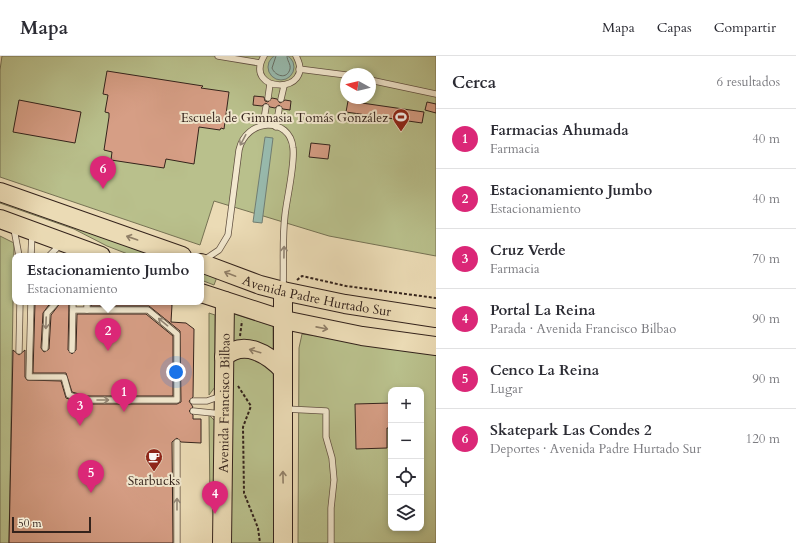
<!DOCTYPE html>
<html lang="es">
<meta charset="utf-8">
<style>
:root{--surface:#fff;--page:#f2f2f3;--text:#2b2b33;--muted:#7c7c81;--line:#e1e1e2;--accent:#db2777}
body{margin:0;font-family:Cardo,serif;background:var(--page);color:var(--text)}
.controls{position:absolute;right:12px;bottom:12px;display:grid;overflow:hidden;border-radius:8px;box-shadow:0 2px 6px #0003}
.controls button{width:36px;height:36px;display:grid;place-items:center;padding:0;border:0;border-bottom:1px solid var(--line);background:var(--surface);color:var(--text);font:20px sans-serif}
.compass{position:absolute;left:340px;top:12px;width:36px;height:36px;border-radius:50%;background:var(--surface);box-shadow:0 2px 6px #0003;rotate:278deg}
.scale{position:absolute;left:12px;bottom:10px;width:79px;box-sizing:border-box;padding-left:4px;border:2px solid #34231c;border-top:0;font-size:11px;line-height:14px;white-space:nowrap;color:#34231c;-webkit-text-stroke:3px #f2e8cf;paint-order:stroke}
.you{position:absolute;left:176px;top:316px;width:14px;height:14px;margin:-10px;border:3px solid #fff;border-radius:50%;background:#1a73e8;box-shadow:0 0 0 6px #1a73e833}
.badge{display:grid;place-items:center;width:26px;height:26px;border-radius:50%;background:var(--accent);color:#fff;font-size:13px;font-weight:700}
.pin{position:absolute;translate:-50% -33px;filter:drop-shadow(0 1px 2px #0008)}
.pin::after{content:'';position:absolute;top:21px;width:14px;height:12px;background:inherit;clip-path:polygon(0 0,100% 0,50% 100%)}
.popup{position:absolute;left:12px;top:197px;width:192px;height:52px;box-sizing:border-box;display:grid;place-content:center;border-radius:8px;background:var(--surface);filter:drop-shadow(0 1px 3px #0005);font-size:13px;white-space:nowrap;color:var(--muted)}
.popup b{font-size:15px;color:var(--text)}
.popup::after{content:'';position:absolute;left:50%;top:100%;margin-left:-8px;border:8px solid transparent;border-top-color:var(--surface)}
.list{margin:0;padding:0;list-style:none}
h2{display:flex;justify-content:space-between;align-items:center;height:52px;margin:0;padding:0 16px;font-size:17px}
h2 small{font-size:13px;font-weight:400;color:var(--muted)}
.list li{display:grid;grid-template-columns:26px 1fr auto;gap:12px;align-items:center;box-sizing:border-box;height:60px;padding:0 16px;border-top:1px solid var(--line)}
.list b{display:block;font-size:15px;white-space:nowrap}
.list p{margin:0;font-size:13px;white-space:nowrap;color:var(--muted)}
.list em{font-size:13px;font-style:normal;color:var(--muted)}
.icon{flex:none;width:22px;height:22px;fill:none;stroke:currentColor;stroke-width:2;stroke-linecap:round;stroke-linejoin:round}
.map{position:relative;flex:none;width:436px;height:487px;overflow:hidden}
header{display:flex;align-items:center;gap:24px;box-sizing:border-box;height:56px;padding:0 20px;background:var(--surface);border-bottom:1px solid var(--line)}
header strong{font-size:19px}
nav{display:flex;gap:22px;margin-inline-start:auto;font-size:14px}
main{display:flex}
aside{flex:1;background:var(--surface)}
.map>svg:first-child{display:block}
</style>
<header>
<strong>Mapa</strong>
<nav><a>Mapa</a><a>Capas</a><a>Compartir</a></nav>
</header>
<main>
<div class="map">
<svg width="436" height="487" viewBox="0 0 436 487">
<rect width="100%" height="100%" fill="#ebdbb5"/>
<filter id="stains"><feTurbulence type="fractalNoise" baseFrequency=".005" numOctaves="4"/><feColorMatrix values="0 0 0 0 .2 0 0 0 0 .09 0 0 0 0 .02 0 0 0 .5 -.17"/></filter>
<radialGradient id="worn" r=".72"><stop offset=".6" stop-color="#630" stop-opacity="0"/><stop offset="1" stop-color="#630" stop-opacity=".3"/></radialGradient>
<g fill="#b9c08c" stroke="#767254" fill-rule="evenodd">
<path d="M2,0h434v200l-107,-20 -115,-35 -14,44 -200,-68v-107zM346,18h24v24h-24z"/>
<polygon points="0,145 155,200 133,200 107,190 74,173 0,147"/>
<polygon points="0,180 14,187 9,487 0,487"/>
<polygon points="201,215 217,221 214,229 201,224"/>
<polygon points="209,257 215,259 215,331 209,339"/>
<polygon points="232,257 273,270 274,487 230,487"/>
<path d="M302,278l134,17v192h-138l1,-195zM391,334h30v138h-30z"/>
<polygon points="209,359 215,365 215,448 210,448"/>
</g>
<g fill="#98bbaf" stroke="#707e74">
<circle cx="281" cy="11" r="13"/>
<polygon points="265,81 273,82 262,167 253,166"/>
</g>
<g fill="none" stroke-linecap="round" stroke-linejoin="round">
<path stroke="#666f66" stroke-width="1" d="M276,0l-4,12c3,8 15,12 18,1 1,-5 -3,-8 -3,-13"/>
</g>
<g fill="#d69e85" stroke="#34231c">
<polygon points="107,15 203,30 201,32 229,36 224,73 221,72 220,74 199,71 194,108 166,103 164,112 111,104 112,96 104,94 109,61 109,57 105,56 108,39 103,38"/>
<polygon points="254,40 264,41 265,45 268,46 272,42 277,43 280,47 285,44 291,45 290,54 283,53 279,49 275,52 270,51 266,47 262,50 253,49"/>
<polygon points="19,44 81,56 75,87 13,76"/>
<polygon points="348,45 424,56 422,67 346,56"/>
<polygon points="427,46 436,48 436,57 425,54"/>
<polygon points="311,87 330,89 328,103 309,101"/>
<polygon points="35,246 51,246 43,257 41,292 44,296 49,293 51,259 61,246 69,246 68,294 72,298 76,294 77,258 146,258 173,280 173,340 86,340 72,336 66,317 33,317"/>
<polygon points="91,246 165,246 172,249 171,266 186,267 194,273 193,341 189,345 193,351 189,355 193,359 193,363 201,363 201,387 181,386 177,382 172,386 173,487 9,487 13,294 19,299 25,294 25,321 27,324 61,325 66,342 84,348 177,348 181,346 180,275 149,250 91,250"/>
<polygon points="391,347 391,372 387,372 387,392 356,393 355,348"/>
</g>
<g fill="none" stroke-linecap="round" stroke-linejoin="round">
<g stroke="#625142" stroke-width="7">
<g id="service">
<polyline points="218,0 260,7"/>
<path d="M264,0c-22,38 53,39 32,0"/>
<polyline points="299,13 346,19"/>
<polyline points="370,24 436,38"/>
<polyline points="268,42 270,28"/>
<polyline points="281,43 284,30"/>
<polyline points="263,69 266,51"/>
<polyline points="276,71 279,53"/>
<polyline points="14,173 19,200"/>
<polyline points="31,200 32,177"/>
<polyline points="49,200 61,188"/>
<path d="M204,204l15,-10 9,-15 11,-85c7,-32 51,-34 54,-2 2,17 -6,49 -8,67 -3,24 -1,49 -2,73"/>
<polyline points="31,246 29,321 64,321 69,339 85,344 177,344 177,278 148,254 73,254"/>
<polyline points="87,254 87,246"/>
<polyline points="45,292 47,257 57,246"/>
<polyline points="72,294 73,246"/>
<polyline points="19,295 20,246"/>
<polyline points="193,345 207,345 221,340"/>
<polyline points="286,353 326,355 326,381 332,402 334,424 331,452 331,487"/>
<polyline points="193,355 222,358"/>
<polyline points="177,487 177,386"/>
</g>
</g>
<g stroke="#34231c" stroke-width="20">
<g id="primary">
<polyline points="0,136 182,200"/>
<polyline points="0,163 101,200"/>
<path id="s1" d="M201,207l59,22 23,6 62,13 91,14"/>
<polyline points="201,237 284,264 362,280 436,290"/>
<path d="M224,301c20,-18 44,-3 59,13"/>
<path id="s2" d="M222,487l3,-242"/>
<polyline points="283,487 283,235"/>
</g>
</g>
<g stroke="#34231c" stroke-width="2" stroke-dasharray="3 2" stroke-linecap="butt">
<polyline points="297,224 302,220 346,230 436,242"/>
<polyline points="240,280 242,265"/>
<polyline points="238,330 251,350 243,371 244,437 258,472 260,487"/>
</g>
<use href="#service" stroke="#f2e8cf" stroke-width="5.5"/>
<use href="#primary" stroke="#ebdbb5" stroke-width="18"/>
</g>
<defs><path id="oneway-shaft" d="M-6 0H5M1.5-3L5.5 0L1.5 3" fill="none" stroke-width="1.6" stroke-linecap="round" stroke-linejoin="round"/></defs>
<g stroke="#938676">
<use href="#oneway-shaft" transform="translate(243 84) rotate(118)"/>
<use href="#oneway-shaft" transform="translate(284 196) rotate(-89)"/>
<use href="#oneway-shaft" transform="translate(163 266) rotate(-141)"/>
<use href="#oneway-shaft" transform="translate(46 267) rotate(92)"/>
<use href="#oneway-shaft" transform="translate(103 344)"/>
<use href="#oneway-shaft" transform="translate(177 448) rotate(-90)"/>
</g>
<g stroke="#907f68">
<use href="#oneway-shaft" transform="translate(132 182) rotate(-161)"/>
<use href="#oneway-shaft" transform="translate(230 218) rotate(-159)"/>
<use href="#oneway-shaft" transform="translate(322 272) rotate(11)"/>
<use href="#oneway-shaft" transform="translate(255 295) rotate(-164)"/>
<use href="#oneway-shaft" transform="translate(283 421) rotate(-91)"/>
</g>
<defs>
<g id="stadium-pin" transform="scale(0.9)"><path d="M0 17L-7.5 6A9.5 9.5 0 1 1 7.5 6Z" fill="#8f2418" stroke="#f2e8cf"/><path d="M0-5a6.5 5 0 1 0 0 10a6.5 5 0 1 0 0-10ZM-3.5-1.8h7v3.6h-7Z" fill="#fff"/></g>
<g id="cafe-pin" transform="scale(0.9)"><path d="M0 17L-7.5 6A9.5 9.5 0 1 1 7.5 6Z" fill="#8f2418" stroke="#f2e8cf"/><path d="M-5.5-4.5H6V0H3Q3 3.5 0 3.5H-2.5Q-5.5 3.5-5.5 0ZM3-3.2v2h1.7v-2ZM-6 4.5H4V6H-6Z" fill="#fff"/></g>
</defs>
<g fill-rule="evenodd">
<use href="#stadium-pin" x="401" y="61"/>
<use href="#cafe-pin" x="154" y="401"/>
</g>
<g text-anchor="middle" stroke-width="4" stroke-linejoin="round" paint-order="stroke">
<g font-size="13" fill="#34231c" stroke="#f2e8cf" text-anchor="end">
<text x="388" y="66">Escuela de Gimnasia Tomás González</text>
<text x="154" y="429" text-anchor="middle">Starbucks</text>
</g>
<g font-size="13" fill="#34231c" stroke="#f2e8cf">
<text dy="5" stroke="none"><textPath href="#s1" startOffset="121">Avenida Padre Hurtado Sur</textPath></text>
<text dy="5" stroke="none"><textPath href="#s2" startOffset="140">Avenida Francisco Bilbao</textPath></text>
</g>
</g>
<rect width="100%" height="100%" filter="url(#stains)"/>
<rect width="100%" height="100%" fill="url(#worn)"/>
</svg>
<div class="controls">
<button>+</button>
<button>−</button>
<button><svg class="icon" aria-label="locate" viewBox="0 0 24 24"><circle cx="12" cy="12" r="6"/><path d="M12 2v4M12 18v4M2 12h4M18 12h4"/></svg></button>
<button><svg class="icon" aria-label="layers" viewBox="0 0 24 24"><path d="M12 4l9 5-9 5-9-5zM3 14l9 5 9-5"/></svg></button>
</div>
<svg class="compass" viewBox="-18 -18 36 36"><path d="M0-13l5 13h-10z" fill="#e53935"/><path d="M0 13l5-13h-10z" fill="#7c7c81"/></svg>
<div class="scale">50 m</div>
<div class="you"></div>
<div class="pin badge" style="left:124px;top:356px">1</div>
<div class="pin badge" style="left:108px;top:295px">2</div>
<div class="popup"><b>Estacionamiento Jumbo</b>Estacionamiento</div>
<div class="pin badge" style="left:80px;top:370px">3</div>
<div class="pin badge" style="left:215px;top:458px">4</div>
<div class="pin badge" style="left:91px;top:437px">5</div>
<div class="pin badge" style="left:103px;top:133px">6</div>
</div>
<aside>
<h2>Cerca<small>6 resultados</small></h2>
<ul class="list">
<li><span class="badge">1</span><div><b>Farmacias Ahumada</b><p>Farmacia</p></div><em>40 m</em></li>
<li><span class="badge">2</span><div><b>Estacionamiento Jumbo</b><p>Estacionamiento</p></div><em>40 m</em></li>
<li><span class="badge">3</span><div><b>Cruz Verde</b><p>Farmacia</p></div><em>70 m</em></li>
<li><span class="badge">4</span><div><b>Portal La Reina</b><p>Parada · Avenida Francisco Bilbao</p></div><em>90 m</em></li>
<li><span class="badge">5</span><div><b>Cenco La Reina</b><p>Lugar</p></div><em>90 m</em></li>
<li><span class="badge">6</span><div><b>Skatepark Las Condes 2</b><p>Deportes · Avenida Padre Hurtado Sur</p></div><em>120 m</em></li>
</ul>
</aside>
</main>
